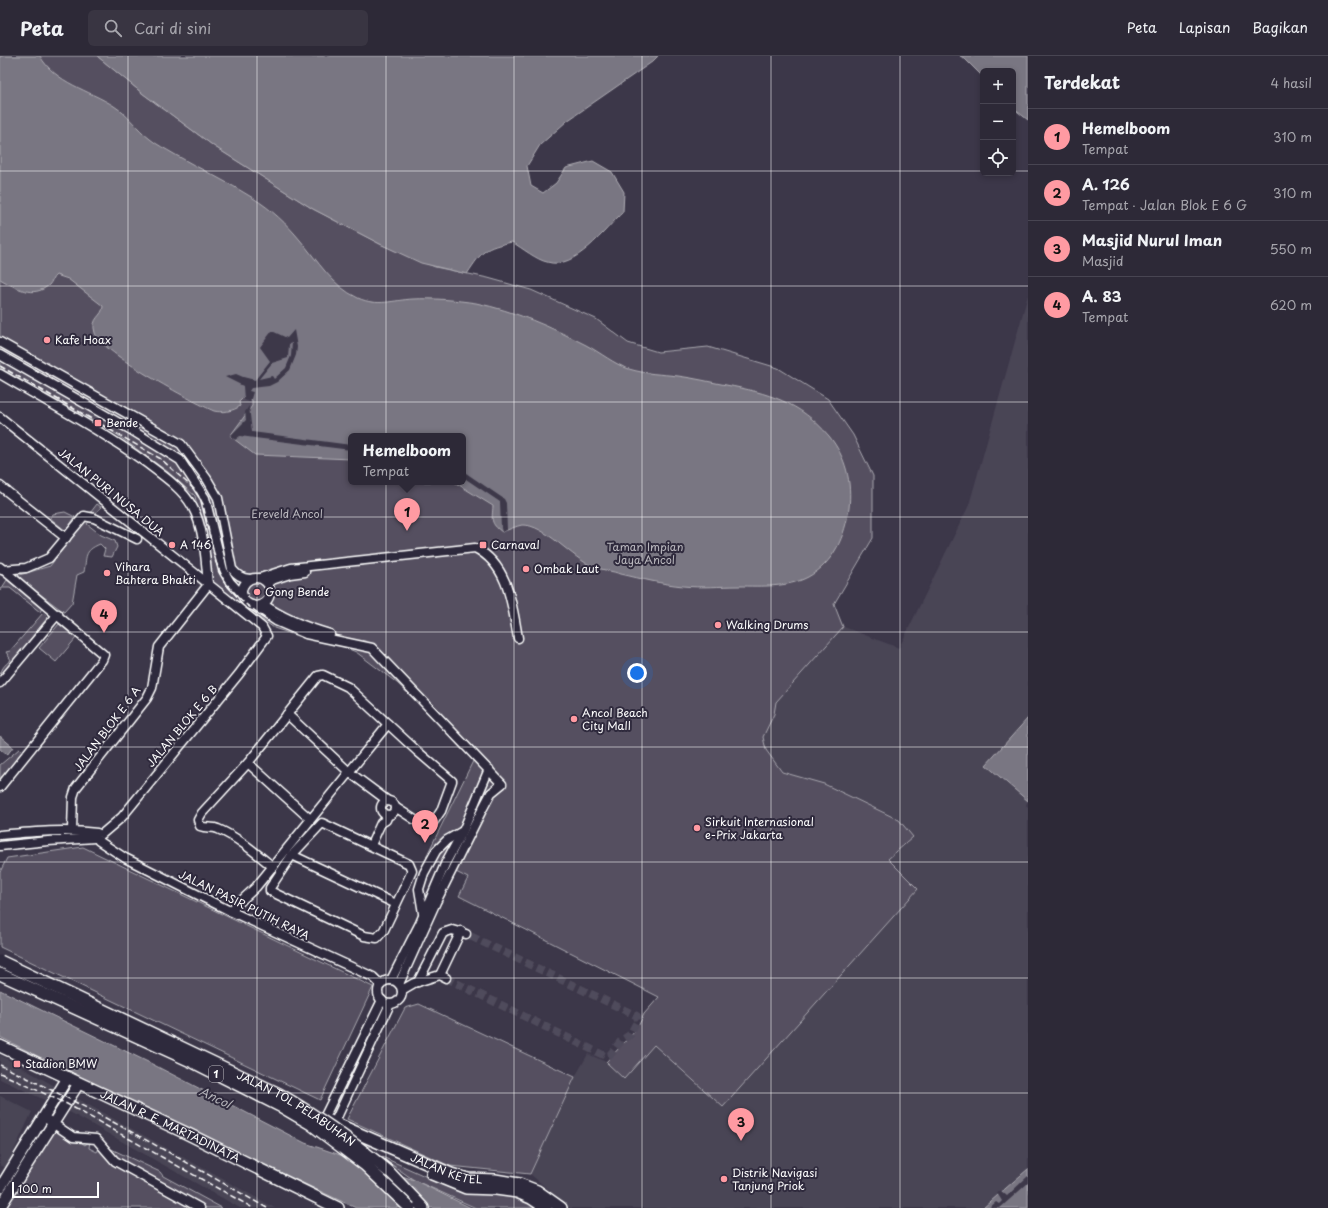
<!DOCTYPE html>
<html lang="id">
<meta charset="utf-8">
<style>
:root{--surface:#2d2937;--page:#393542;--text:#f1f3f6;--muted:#a7a6ad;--line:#484552;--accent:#ff9aa2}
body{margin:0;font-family:"Playpen Sans",sans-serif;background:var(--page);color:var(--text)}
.controls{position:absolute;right:12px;top:12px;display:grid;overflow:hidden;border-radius:6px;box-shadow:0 2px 6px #0003}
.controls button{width:36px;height:36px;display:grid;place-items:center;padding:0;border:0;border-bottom:1px solid var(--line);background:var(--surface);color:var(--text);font:20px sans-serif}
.scale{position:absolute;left:12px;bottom:10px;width:87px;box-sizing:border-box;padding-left:4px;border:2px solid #fff;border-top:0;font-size:11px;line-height:14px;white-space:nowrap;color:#fff;-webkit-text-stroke:3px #2f2a3d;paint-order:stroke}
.you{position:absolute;left:637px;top:617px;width:14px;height:14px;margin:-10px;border:3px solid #fff;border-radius:50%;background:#1a73e8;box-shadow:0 0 0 6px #1a73e833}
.badge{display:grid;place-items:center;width:26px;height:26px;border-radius:50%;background:var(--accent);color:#111;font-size:13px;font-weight:700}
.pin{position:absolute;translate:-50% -33px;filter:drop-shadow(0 1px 2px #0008)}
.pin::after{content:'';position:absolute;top:21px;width:14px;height:12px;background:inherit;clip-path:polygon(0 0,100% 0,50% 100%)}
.popup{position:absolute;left:348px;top:377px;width:118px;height:52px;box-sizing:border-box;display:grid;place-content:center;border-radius:6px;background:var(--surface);filter:drop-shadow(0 1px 3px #0005);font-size:13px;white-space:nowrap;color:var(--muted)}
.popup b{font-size:15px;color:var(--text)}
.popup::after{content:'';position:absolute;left:50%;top:100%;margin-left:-8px;border:8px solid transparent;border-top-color:var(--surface)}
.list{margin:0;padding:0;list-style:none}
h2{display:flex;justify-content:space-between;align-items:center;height:52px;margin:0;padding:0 16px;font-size:17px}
h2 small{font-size:13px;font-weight:400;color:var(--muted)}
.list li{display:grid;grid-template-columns:26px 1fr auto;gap:12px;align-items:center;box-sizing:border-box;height:56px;padding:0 16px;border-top:1px solid var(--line)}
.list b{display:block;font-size:15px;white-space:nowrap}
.list p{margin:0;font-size:13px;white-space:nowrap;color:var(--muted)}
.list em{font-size:13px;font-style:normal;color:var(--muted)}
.icon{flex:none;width:22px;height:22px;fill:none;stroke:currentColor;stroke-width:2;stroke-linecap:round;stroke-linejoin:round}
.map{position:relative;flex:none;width:1028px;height:1152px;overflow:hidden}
header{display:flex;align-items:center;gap:24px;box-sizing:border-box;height:56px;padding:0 20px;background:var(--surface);border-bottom:1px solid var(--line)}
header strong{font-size:19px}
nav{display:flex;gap:22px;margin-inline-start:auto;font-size:14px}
.search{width:280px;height:36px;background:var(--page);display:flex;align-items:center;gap:10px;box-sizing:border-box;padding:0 14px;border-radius:6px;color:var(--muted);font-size:15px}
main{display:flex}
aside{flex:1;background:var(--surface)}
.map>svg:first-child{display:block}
</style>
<header>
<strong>Peta</strong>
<div class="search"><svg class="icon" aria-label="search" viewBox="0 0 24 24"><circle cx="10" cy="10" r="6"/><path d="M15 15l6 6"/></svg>Cari di sini</div>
<nav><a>Peta</a><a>Lapisan</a><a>Bagikan</a></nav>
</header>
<main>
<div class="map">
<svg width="1028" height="1152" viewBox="0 0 1028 1152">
<rect width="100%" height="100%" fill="#3c3749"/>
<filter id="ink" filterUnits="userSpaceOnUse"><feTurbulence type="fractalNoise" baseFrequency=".025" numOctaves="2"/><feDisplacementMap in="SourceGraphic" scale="8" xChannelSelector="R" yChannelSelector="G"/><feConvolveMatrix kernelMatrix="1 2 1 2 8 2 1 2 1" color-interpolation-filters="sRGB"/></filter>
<g filter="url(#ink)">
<g fill="#494455">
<polygon points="1028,239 1028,662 987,709 1028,745 1026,749 1028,751 1028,1113 983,1152 570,1152 530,1118 575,1021 588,998 606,1006 637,973 911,840 918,833 888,802 912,781 899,764 825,728 782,716 766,694 763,682 449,614 834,548 844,571 899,592 969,449"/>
<polygon points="0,999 58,1032 275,1152 240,1152 66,1054 0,1023"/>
<polygon points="0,1040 32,1056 6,1112 0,1109"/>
</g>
<g fill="#555060" stroke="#aaa8b0" fill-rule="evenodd">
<path d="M0,0h97l45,37 73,54 98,62 67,35 55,23 53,11 43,12 65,29 32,24 30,9 50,-5 70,21 50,31 25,36 20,41v62l-39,66 9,23 -67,75 -2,12 -11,23 3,13 16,22 42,12 75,36 14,17 -25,22 30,30 -195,218 -69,-62 -30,34 -18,-17 31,-33 7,-15 15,-17 -200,-101 9,-18 -42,-21 49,-100 -78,-74 -41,-31 -29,-12 -24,-2 -29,-10 -61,-44 -18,-88 -27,-24 -52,-38 -116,-66zM351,380h112v46h-112z"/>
<path d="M97,448l4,3 -14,17 14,11 14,6 2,6 -5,10 -9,-1 2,-7 -5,-5c-17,7 -13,13 -16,28l-7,3 -5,28 -8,9 -48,-36 34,-10z"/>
<polygon points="65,456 75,461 66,475 50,462 53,458"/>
<polygon points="7,524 42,552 40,556 10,532 2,532 0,535"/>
<path d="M43,557l5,4c-17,20 -31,41 -48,62 0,-9 4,-14 11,-19l-5,-8 4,-1z"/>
<polygon points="59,568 76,582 56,606 39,592"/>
<polygon points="19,693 26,697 0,732 0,709"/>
<polygon points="83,791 373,931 320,1044 0,891 0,816 7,802"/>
<polygon points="419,948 575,1021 530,1118 450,1110 347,1063 405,952"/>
<polygon points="55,1073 84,1083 82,1087 85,1089 90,1085 89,1092 97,1096 100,1091 109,1100 194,1152 6,1152"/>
<polygon points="39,1075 41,1077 0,1146 0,1138 37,1076"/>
<polygon points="107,1091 160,1116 163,1120 222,1152 202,1152 173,1135 170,1130 156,1123 153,1124 116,1104"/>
<polygon points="378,1099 436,1125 518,1140 538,1152 476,1152 414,1124"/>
</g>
<g fill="#797682" stroke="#afadb4">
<path d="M0,0h40c15,27 49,34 74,50 14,9 23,23 36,33 7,6 16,10 24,15 26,15 54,28 79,44 18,11 34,26 47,42 18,21 32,46 58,58 20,9 35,2 55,1 20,-1 43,1 63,4 39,8 75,24 110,42 15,8 28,19 43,24 16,5 32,5 49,7 16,2 32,6 48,9 42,8 74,17 103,51 17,21 23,46 20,72 -4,28 -15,55 -41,69 -21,11 -47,9 -69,9 -19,0 -38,2 -56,0 -21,-2 -41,-7 -62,-12 -9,-3 -18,-4 -27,-7 -22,-8 -49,-43 -72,-42 -6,1 -14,5 -20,7 -12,-9 -10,-12 -9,-26l-39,-24h9v-46h-112v23l-96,-4 -25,-19 22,-30v-6l-9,-2 -4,4 1,4c-6,5 -18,7 -26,5 -21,-9 -113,-58 -119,-78 -5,-16 8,-16 8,-27l-35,-27 -12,-4c-4,3 -4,7 -7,10 -16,14 -33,3 -49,-6z"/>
<path d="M97,0h561l-6,6 -85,59 -27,24 -13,21 4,20 12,7 13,-10 10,-15 27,-7 19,11 12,20 -1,20c-18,17 -48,59 -76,50 -10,-2 -25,-14 -35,-20 -28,6 -29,8 -45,32l-46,-11 -41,-19 -67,-35 -98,-62 -73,-54z"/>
<polygon points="960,0 1028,0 1028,64 1013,52 1013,15 983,15 983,21 964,2"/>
<polygon points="1028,662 1028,745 986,709"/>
<polygon points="0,680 13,691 7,699 0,693"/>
<polygon points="0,934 152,1008 305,1087 414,1124 471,1152 356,1152 105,1034 0,981"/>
<polygon points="1028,1113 1028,1152 983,1152"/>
</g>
<g fill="#3c3749" fill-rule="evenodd">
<path d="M294,274l3,17 -1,8 -6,15 -13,12 -8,4 -18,2 -2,3 4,1 -3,10 -6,-2 -1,-14 -18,-9 11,-3 7,3 12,3 15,-19 -10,-14 12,-16 15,7zM292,287l-1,13 -5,12 -12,11 -2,-3 -13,3 13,-16 16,-5 1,-14z"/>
<polygon points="249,350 252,376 351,389 351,394 240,380 235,384 230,380 246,364 245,356"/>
<polygon points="463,415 504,443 506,447 507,474 502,476 501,472 500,446 463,421"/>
<polygon points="1028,1120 1028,1127 1000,1152 989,1152 996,1146 999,1148 1002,1145 997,1137 1000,1134 1007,1140"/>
</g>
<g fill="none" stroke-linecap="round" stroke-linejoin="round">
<polyline stroke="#504b5b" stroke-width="8" stroke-dasharray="8 4" stroke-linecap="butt" points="446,922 605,1000 610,999 622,984 630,979 638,964 637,960 466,878"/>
<g stroke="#fff" stroke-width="11">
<g id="minor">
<path d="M0,286l181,102 26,35 11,19 14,71c5,6 9,9 18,10"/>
<polyline points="0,299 133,375 180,404 205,442 223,514 230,526 243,540"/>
<path d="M0,318c49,29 99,55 145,88 16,12 37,26 47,44 12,21 14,55 16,79l-49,62 -7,41 -5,10 -71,90 -3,9 -1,33"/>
<polyline points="0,361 262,571 267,580 239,618 122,761 102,778"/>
<polyline points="0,430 66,482"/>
<polyline points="0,511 104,599 102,604 0,731"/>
<polyline points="2,514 26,512 49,502 84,460 94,462 137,483"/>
<path d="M260,522l31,-10 184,-20c34,17 37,57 43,90"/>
<circle cx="256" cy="536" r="14"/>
<polyline points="266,526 290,518 305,516"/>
<path d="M263,548c21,15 42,23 67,30"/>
<polyline points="252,549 276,565 306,578 372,592 502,728 491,737 483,752 436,846 399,928"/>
<polyline points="0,627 58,558"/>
<polyline points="287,658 349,716 388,745"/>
<polyline points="248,707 310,763"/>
<circle cx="388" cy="752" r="7"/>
<polygon points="322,767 409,808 412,815 384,874 377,882 364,880 270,835 270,832 292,799"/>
<path d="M0,779c33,-3 64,-6 97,-2"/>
<polyline points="99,785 125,802 230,855 373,921 381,929"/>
<polyline points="371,789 381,767 386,764 388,759"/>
<polyline points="0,790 48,785 95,782"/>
<polyline points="292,799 396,848"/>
<path d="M273,811c-17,-14 -34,-29 -55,-38 -6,-3 -11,0 -18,-3l-2,-6 4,-7 46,-50 70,-87 5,-1 25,12 69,64 35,30 -11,30 -11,16h-4l-31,-20"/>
<polyline points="230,855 256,831 388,668"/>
<polyline points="423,857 419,833 424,817 436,795 447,784 461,776"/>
<polyline points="440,919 461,875"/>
<polyline points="391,924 420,867 446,806 463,775 489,713"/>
<circle cx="390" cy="936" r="12"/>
<polyline points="418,926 443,877 452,874 466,878"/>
<polyline points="402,934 414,927 440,919 446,922"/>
<polyline points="48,1064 73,1081 96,1083 115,1105 200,1152"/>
<polyline points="322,1066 382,944"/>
<polyline points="332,1072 390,948"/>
</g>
</g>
<g stroke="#fff" stroke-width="13">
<g id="major">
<polyline points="0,1132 68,1021"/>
<polyline points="0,1151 79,1027"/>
</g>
</g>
<g stroke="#fff" stroke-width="14">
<g id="highway">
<path id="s1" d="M0,990l186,87 152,75"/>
<path id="s2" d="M323,1062l128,56 17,5 27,1 24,4 18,7 24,17"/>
<polyline points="388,1115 423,1152"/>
<polyline points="432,1118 466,1132 496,1133 517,1136 531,1142 546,1152"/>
</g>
</g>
<use href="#minor" stroke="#2f2a3d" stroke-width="8"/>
<use href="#major" stroke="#2f2a3d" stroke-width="10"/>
<use href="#highway" stroke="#2f2a3d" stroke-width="11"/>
<g stroke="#fff" stroke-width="1.5" stroke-dasharray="6 3" stroke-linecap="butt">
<polyline points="0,310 161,403 195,434 203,448 215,504 224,525 244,547 269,565"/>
<path d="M0,1009c92,43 179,93 267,143"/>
<polyline points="0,1017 67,1048 253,1152"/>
</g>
<g stroke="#fff" stroke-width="14" stroke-linecap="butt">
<g id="highway-bridge">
<path id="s3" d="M0,905l279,133c40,23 74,48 109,77"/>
<polyline points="0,918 195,1007 282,1051 311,1068 365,1109 410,1152"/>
</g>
</g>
<use href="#highway-bridge" stroke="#2f2a3d" stroke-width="11"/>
</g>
</g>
<path fill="none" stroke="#fff" stroke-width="1" stroke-opacity="0.55" d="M128,0v1152M257,0v1152M386,0v1152M514,0v1152M642,0v1152M771,0v1152M900,0v1152M0,115h983M1013,115h15M0,230h1028M0,346h1028M0,461h1028M0,576h1028M0,691h1028M0,806h1028M0,922h1028M0,1037h1028"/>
<g fill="#ff9aa2" stroke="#2f2a3d" stroke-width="1.5">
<circle cx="47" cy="284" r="4"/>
<rect x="94" y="363" width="8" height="8" rx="2"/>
<circle cx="172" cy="489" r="4"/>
<rect x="479" y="485" width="8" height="8" rx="2"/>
<circle cx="526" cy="513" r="4"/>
<circle cx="107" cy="517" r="4"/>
<circle cx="257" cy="536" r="4"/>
<circle cx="718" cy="569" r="4"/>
<circle cx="574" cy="663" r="4"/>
<circle cx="697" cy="772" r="4"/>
<rect x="13" y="1004" width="8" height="8" rx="2"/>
<circle cx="724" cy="1123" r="4"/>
</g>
<g text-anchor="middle" stroke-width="4" stroke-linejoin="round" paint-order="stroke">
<rect fill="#2f2a3d" stroke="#c1bfc5" stroke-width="1" x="209" y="1010" width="14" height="16" rx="3"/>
<g font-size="10" font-weight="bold" fill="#fff">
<text x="216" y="1022">1</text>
</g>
<g font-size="11" fill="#fff" stroke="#2f2a3d" text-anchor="start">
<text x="55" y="288">Kafe Hoax</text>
<text x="106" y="371">Bende</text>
<text x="180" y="493">A 146</text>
<text x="491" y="493">Carnaval</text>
<text x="115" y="515">Vihara<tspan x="115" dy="13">Bahtera Bhakti</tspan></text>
<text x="534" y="517">Ombak Laut</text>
<text x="265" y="540">Gong Bende</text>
<text x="726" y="573">Walking Drums</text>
<text x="582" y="661">Ancol Beach<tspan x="582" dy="13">City Mall</tspan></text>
<text x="705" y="770">Sirkuit Internasional<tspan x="705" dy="13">e-Prix Jakarta</tspan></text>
<text x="25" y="1012">Stadion BMW</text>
<text x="732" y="1121">Distrik Navigasi<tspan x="732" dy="13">Tanjung Priok</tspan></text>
</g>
<g font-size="11" fill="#fff" stroke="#2f2a3d">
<text transform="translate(111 436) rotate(39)" y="4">JALAN PURI NUSA DUA</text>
<text transform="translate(182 670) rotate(-50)" y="4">JALAN BLOK E 6 B</text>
<text transform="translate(107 673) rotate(-53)" y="4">JALAN BLOK E 6 A</text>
<text transform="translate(244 849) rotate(26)" y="4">JALAN PASIR PUTIH RAYA</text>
<text dy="4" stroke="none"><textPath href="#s3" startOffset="331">JALAN TOL PELABUHAN</textPath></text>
<text dy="4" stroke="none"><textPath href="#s1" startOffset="188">JALAN R. E. MARTADINATA</textPath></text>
<text dy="4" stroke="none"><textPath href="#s2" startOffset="134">JALAN KETEL</textPath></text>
</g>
<g font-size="11" fill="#bbb9bf" stroke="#2f2a3d">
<text x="287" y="462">Ereveld Ancol</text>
<text x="645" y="495">Taman Impian<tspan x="645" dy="13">Jaya Ancol</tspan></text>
</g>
<g font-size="12" font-style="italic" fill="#b5b4ba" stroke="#2f2a3d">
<text transform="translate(215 1042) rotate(25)" y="4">Ancol</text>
</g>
</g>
</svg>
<div class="controls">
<button>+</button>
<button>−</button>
<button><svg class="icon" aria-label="locate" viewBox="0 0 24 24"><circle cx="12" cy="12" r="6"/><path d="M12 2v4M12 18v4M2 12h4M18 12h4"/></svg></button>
</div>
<div class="scale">100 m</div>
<div class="you"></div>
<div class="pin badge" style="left:407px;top:475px">1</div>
<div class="popup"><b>Hemelboom</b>Tempat</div>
<div class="pin badge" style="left:425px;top:787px">2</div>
<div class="pin badge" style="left:741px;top:1085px">3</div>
<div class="pin badge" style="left:104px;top:577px">4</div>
</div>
<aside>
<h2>Terdekat<small>4 hasil</small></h2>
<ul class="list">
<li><span class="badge">1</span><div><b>Hemelboom</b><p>Tempat</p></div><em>310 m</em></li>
<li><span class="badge">2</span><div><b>A. 126</b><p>Tempat · Jalan Blok E 6 G</p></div><em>310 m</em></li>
<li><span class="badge">3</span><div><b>Masjid Nurul Iman</b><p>Masjid</p></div><em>550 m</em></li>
<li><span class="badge">4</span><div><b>A. 83</b><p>Tempat</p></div><em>620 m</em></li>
</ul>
</aside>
</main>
